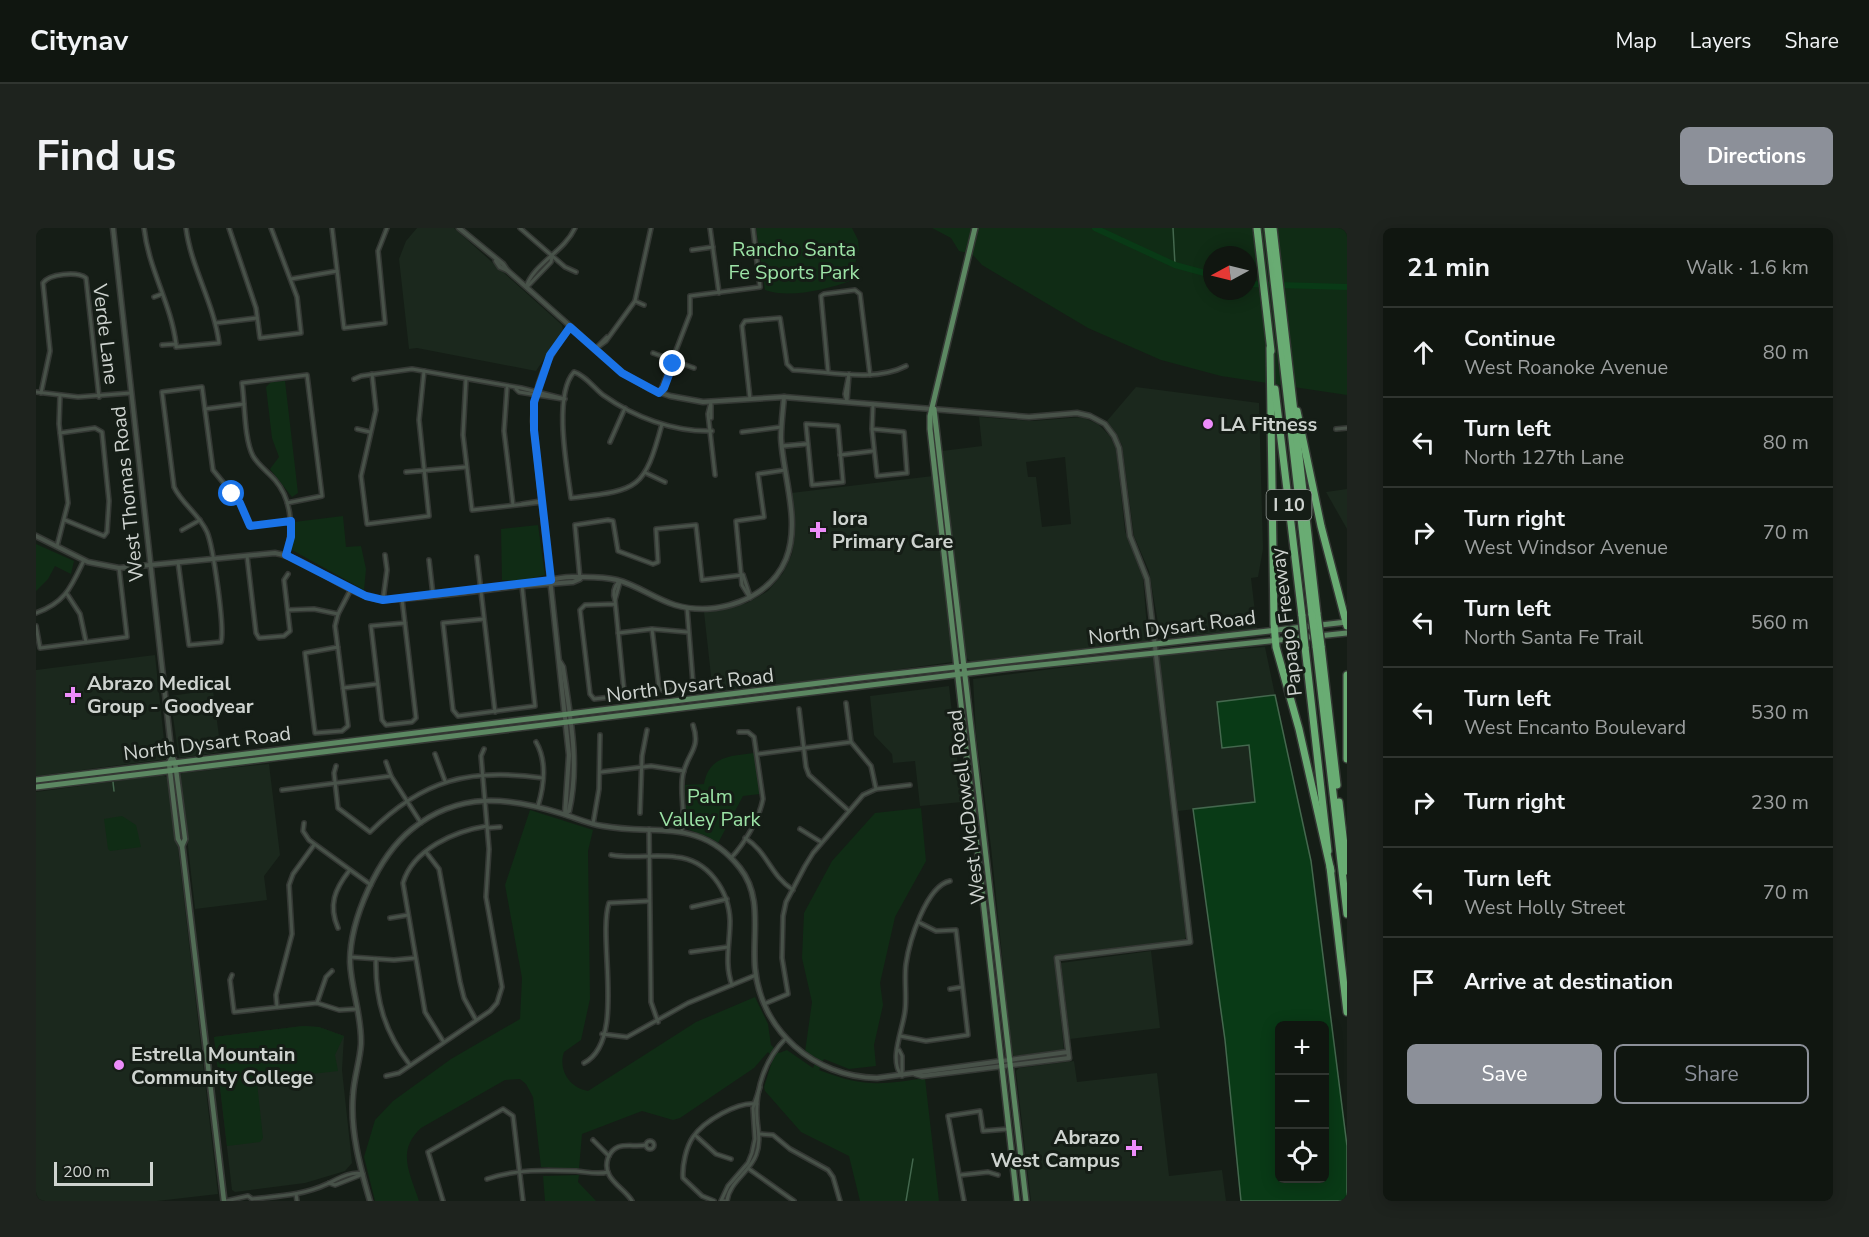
<!DOCTYPE html>
<meta charset="utf-8">
<style>
:root{--surface:#101610;--page:#1e231e;--text:#f1f3f6;--muted:#9c9f9f;--line:#303530;--accent:#8c9099}
body{margin:0;font-family:"Nunito Sans",sans-serif;background:var(--page);color:var(--text)}
.controls{position:absolute;right:18px;bottom:18px;display:grid;overflow:hidden;border-radius:9px;box-shadow:0 3px 15px #0003}
.controls button{width:54px;height:54px;display:grid;place-items:center;padding:0;border:0;border-bottom:2px solid var(--line);background:var(--surface);color:var(--text);font:30px sans-serif}
.compass{position:absolute;left:1167px;top:18px;width:54px;height:54px;border-radius:50%;background:var(--surface);box-shadow:0 3px 15px #0003;rotate:263deg}
.scale{position:absolute;left:18px;bottom:15px;width:99px;box-sizing:border-box;padding-left:6px;border:3px solid #ced3cf;border-top:0;font-size:16px;line-height:21px;white-space:nowrap;color:#ced3cf;-webkit-text-stroke:4px #151d16;paint-order:stroke}
.stop{position:absolute;width:18px;height:18px;margin:-14px;border:4px solid #1a73e8;border-radius:50%;background:#fff}
.stop.end{background:#1a73e8;border-color:#fff;box-shadow:0 2px 6px #0008}
.list{margin:0;padding:0;list-style:none}
h2{display:flex;justify-content:space-between;align-items:center;height:78px;margin:0;padding:0 24px;font-size:26px}
h2 small{font-size:20px;font-weight:400;color:var(--muted)}
.list li{display:grid;grid-template-columns:39px 1fr auto;gap:18px;align-items:center;box-sizing:border-box;height:90px;padding:0 24px;border-top:2px solid var(--line)}
.list b{display:block;font-size:22px;white-space:nowrap}
.list p{margin:0;font-size:20px;white-space:nowrap;color:var(--muted)}
.list em{font-size:20px;font-style:normal;color:var(--muted)}
.actions{display:flex;gap:12px;padding:18px 24px}
.actions a{flex:1;padding:14px 0;border:2px solid var(--accent);border-radius:9px;text-align:center;font-size:21px;color:var(--accent)}
.actions .main{background:var(--accent);color:#fff}
.icon{flex:none;width:33px;height:33px;fill:none;stroke:currentColor;stroke-width:2;stroke-linecap:round;stroke-linejoin:round}
.map{position:relative;flex:none;width:1311px;height:973px;overflow:hidden;border-radius:9px}
header{display:flex;align-items:center;gap:36px;box-sizing:border-box;height:84px;padding:0 30px;background:var(--surface);border-bottom:2px solid var(--line)}
header strong{font-size:28px}
nav{display:flex;gap:33px;margin-inline-start:auto;font-size:21px}
.intro{display:flex;align-items:center;justify-content:space-between;box-sizing:border-box;height:144px;padding:0 36px}
h1{margin:0;font-size:42px}
.button{padding:15px 27px;border-radius:9px;background:var(--accent);color:#fff;font-size:21px;font-weight:700}
main{display:flex;gap:36px;padding:0 36px}
aside{flex:1;background:var(--surface);border-radius:9px;box-shadow:0 3px 15px #0003}
.map>svg:first-child{display:block}
</style>
<header>
<strong>Citynav</strong>
<nav><a>Map</a><a>Layers</a><a>Share</a></nav>
</header>
<div class="intro"><h1>Find us</h1><a class="button">Directions</a></div>
<main>
<div class="map">
<svg width="1311" height="973" viewBox="0 0 1311 973">
<rect width="100%" height="100%" fill="#151d16"/>
<g fill="#1b281d" fill-rule="evenodd">
<polygon points="381,0 418,0 526,97 527,102 500,143 381,120 373,121 363,31 370,13"/>
<polygon points="1100,159 1223,175 1227,321 1222,349 1215,350 1221,401 1129,410 1124,407 1113,343 1098,308 1086,217 1071,193"/>
<path d="M943,189l54,4 49,-4 16,7 12,12 6,13 9,82 18,47 5,63 -176,21 -6,-4 -24,-207 40,-5zM1029,229l6,67 -29,3 -6,-50h-8l-2,-15z"/>
<polygon points="897,248 917,434 677,466 668,384 711,375 732,363 747,345 756,326 759,305 755,265"/>
<polygon points="1311,261 1311,301 1290,264"/>
<polygon points="1229,419 1239,467 1181,474 1213,517 1220,574 1142,583 1130,480 1123,480 1150,709 1148,712 1018,727 1028,822 978,828 976,825 955,619 940,506 937,451 1128,427"/>
<polygon points="119,427 130,531 0,548 0,442"/>
<polygon points="913,458 926,574 884,578 879,533 857,535 856,526 838,507 834,468"/>
<polygon points="177,462 185,524 143,530 134,468"/>
<polygon points="233,536 244,627 228,648 231,672 159,681 144,547 147,545"/>
<polygon points="126,547 134,551 182,966 121,973 0,973 0,564"/>
<polygon points="1115,723 1124,800 1034,811 1025,735"/>
<polygon points="267,798 283,799 308,808 306,842 316,935 309,943 269,955 199,964 196,962 178,809"/>
<polygon points="1038,833 1041,854 1121,845 1133,948 1186,942 1190,973 995,973 980,843 983,840"/>
</g>
<g fill="#102c15" fill-rule="evenodd">
<path d="M720,0h96l6,12 1,10 -9,31c-22,8 -61,18 -85,9z"/>
<path d="M896,0h415v167l-126,-19 -60,-16 -73,-32 -106,-63 -10,-11 -13,-3 -8,-13zM1176,27h36v36h-36z"/>
<polygon points="249,153 262,265 256,269 234,241 243,229 236,210 230,159 235,154"/>
<polygon points="307,288 310,319 325,318 330,341 328,362 256,322 258,294"/>
<polygon points="502,297 509,347 485,353 466,352 465,301"/>
<polygon points="0,316 38,333 35,346 19,338 12,351 0,363"/>
<path d="M718,525l6,41 -17,2 -25,47 -32,-15 -1,-43 19,-1c5,-28 26,-28 50,-31z"/>
<path d="M885,580l5,53 -31,56 -15,66 3,22 -9,40 2,21 -27,3 -25,-10 -5,11c43,17 62,15 106,8l14,123h-79l-11,-45 -48,-24 -36,-41 -1,-4 9,-29 -5,-6 -14,16 -74,50 -7,2 -31,-9 -60,23 -3,35 -38,-2 -8,-70 -7,-13 -6,-5 -15,1 -84,48c-25,23 -11,45 -2,73h-44l-11,-44 11,-37 18,-19 58,-42 69,-40 2,-41 -17,-93 25,-75 63,20 -5,21 2,148 -9,41 -17,12c-6,17 5,36 24,39l108,-69 59,-25 13,27 3,21 8,8 8,-3 26,18 4,-9 -12,-7 7,-50 -10,-44 2,-45 28,-52 43,-48z"/>
<polygon points="86,588 100,597 105,619 74,623 72,621 68,591"/>
<polygon points="267,798 283,799 308,808 299,827 302,843 276,846 276,855 266,856 265,848 271,846 221,855 227,910 224,914 191,918 178,809"/>
<polygon points="543,947 542,954 560,973 509,973 507,948"/>
</g>
<path fill="#093a16" stroke="#44684e" stroke-width="1.5" fill-rule="evenodd" d="M1239,467l36,166 36,285v55h-106l-16,-161 -32,-231 62,-7 -6,-57 -27,3 -5,-46zM1244,798h44v152h-44z"/>
<g fill="none" stroke-linecap="round" stroke-linejoin="round">
<g stroke="#44684e" stroke-width="1.5">
<polyline points="1137,0 1139,37"/>
<polyline points="77,554 78,563"/>
<polyline points="870,973 877,931"/>
</g>
<g stroke="#093a16" stroke-width="6">
<polyline points="1059,0 1139,37 1176,47"/>
<polyline points="1212,56 1311,59"/>
</g>
<g stroke="#343834" stroke-width="6">
<g id="minor">
<path d="M108,0c5,43 27,75 32,116"/>
<polyline points="193,0 220,80 224,110 265,105 261,69 235,0"/>
<polyline points="296,0 308,100 349,95 342,23 351,0"/>
<polyline points="484,0 529,39 540,44"/>
<polyline points="674,0 683,65"/>
<polyline points="656,22 677,19"/>
<polyline points="255,51 301,43"/>
<path d="M490,59c8,-24 38,-35 49,-59"/>
<polyline points="491,59 515,34 516,29"/>
<polyline points="118,69 126,66"/>
<polyline points="599,73 608,77"/>
<polyline points="180,95 221,90"/>
<path d="M126,117l14,-1v3l43,-4c-5,-40 -28,-75 -33,-115"/>
<polyline points="560,120 571,109"/>
<polyline points="559,121 570,113 599,73 615,0"/>
<polyline points="617,125 658,140"/>
<polyline points="792,143 785,68 788,66 819,62 824,66 834,147"/>
<polyline points="336,146 340,182 325,248 331,296 393,288 383,192 388,143"/>
<polyline points="318,151 325,148 376,141 485,160 529,171"/>
<polyline points="430,151 427,207 436,282 506,274"/>
<polyline points="471,160 468,203 477,277"/>
<polyline points="480,161 483,164 527,171"/>
<polyline points="0,164 42,169 95,165"/>
<polyline points="624,164 654,86 654,68 724,59 717,0"/>
<path d="M5,165l9,-42 -7,-68c6,-9 34,-12 43,-5l13,119"/>
<polyline points="623,165 628,160 637,132"/>
<path d="M714,171l-8,-73 3,-5 35,-3 7,46 6,6c35,1 80,13 113,-4"/>
<polyline points="811,173 813,146"/>
<polyline points="675,174 672,186 679,247"/>
<polyline points="811,174 809,166 813,146"/>
<polyline points="169,181 208,176"/>
<polyline points="675,190 675,176"/>
<path d="M626,196c-18,67 -24,66 -91,74 -4,-30 -18,-103 3,-126 11,3 20,16 29,23 31,22 70,37 109,36"/>
<polygon points="770,196 802,198 807,254 776,257"/>
<polyline points="321,201 334,204"/>
<polyline points="836,201 868,204 871,245 841,248 836,201 837,176"/>
<polyline points="1300,201 1311,200"/>
<polyline points="706,204 745,199"/>
<polyline points="24,205 59,200 66,204 73,273 71,304 68,308 29,292"/>
<polyline points="574,214 589,180"/>
<polyline points="746,218 770,216"/>
<polyline points="748,218 770,216"/>
<polyline points="804,227 837,223"/>
<polyline points="370,244 430,239"/>
<polyline points="610,245 629,254"/>
<polyline points="486,276 505,273"/>
<polyline points="146,302 164,292"/>
<polyline points="21,318 32,275 23,196 24,168"/>
<path d="M250,327c7,-25 7,-54 -11,-75 -7,-8 -17,-15 -22,-24 -9,-17 -8,-53 -11,-73l65,-8 15,121 -35,7"/>
<polyline points="211,328 220,405 223,410 248,408 254,403 248,352 252,346"/>
<polyline points="441,329 459,484"/>
<polyline points="393,332 397,367"/>
<path d="M142,334l11,83 32,-3c4,-14 -8,-96 -14,-110 -8,-18 -25,-28 -33,-45l-12,-95 40,-5 11,83 27,33 10,23 41,-5"/>
<polyline points="707,347 714,368"/>
<polyline points="544,351 539,297 572,292 577,293 582,323 617,336 622,334 620,301 660,297 666,352 707,347"/>
<polyline points="31,366 44,386 50,414"/>
<polyline points="714,370 706,357 700,293 728,289 722,246 749,242"/>
<polyline points="366,371 380,490 376,494 350,497 346,492 335,398 369,395"/>
<polyline points="347,372 351,342 349,327"/>
<polyline points="579,372 584,354"/>
<path d="M579,376l-30,1 -5,5 10,84 4,5 26,-3 4,-5 -9,-91c-3,-7 -1,-13 4,-19"/>
<polyline points="252,382 278,381 302,386"/>
<path d="M0,385c30,-11 35,-26 48,-53"/>
<polyline points="448,391 407,395 417,482 422,488 499,478 486,358"/>
<polyline points="0,398 4,420 91,409 83,340"/>
<polyline points="616,401 623,460 628,463 654,460 657,455 651,380"/>
<polyline points="582,405 616,401 651,404"/>
<polyline points="302,419 269,425 279,505 306,503 312,498 299,398 302,386 315,361"/>
<polyline points="307,460 341,456"/>
<polyline points="810,475 815,514 835,538 840,561"/>
<polyline points="763,481 770,539 773,547 813,583"/>
<path d="M500,514c11,19 8,44 2,64"/>
<polyline points="399,526 409,553"/>
<polyline points="722,526 815,514"/>
<polyline points="350,534 355,548 385,595"/>
<path d="M300,538l-2,7 4,35 32,24c53,-53 100,-64 173,-54"/>
<polyline points="565,544 615,538 648,543"/>
<polyline points="246,562 355,548"/>
<polyline points="604,585 606,528 611,502"/>
<polyline points="268,595 267,603 273,612 335,657"/>
<polyline points="557,596 563,561 564,507"/>
<polyline points="451,600 464,599"/>
<polyline points="613,601 615,774 622,794"/>
<polyline points="764,601 785,614"/>
<path d="M646,602c4,-19 -3,-38 1,-56 5,-22 18,-25 10,-49"/>
<path d="M709,610c23,14 24,36 48,52"/>
<polyline points="390,624 403,641 424,754 428,770 440,792"/>
<path d="M575,627c22,4 43,-1 65,2 32,3 53,33 54,64 0,22 -6,42 2,64"/>
<path d="M695,630c14,-15 28,-39 32,-59l-9,-62 -6,-5h-9"/>
<polyline points="656,679 691,671"/>
<polyline points="354,690 372,687"/>
<path d="M302,700c-10,-23 -3,-39 11,-57"/>
<polyline points="655,724 692,719"/>
<polyline points="314,729 358,732 379,730"/>
<path d="M340,731c-1,41 9,74 34,106"/>
<polyline points="196,747 194,752 198,784 281,775 303,782 320,781"/>
<polyline points="914,761 926,759"/>
<polyline points="281,775 290,749 296,743"/>
<polyline points="728,776 752,766 746,730 747,688 750,674 769,638 777,625 827,567 840,561 874,557"/>
<polyline points="241,779 240,767 256,706 253,657 257,646 278,617"/>
<polyline points="566,806 591,809 652,775 720,747"/>
<polyline points="864,808 890,813 932,807 920,702 900,703 882,694"/>
<path d="M407,813l-18,-29 -22,-129c10,-34 52,-52 84,-57"/>
<polyline points="863,822 866,828 866,848"/>
<path d="M548,835c43,-22 13,-123 25,-160l40,-2"/>
<path d="M865,847c-12,-16 2,-46 4,-64 2,-15 -1,-31 1,-47 3,-22 20,-78 44,-83"/>
<polyline points="350,848 363,845 454,783 461,775 466,759 450,669 453,621 445,528 448,521"/>
<polyline points="723,906 737,907 754,921 792,942 797,949 804,973"/>
<polyline points="659,907 680,926 695,931"/>
<polyline points="557,912 573,928"/>
<circle cx="614" cy="917" r="4"/>
<polyline points="713,941 758,973"/>
<polyline points="925,947 952,944 962,947"/>
<path d="M451,951c28,-10 60,-9 89,-8 12,1 21,4 32,1"/>
<polyline points="293,955 299,957 327,946"/>
<polyline points="260,966 261,973"/>
<path d="M190,973l22,-5 4,3c26,-3 52,-4 75,-15 11,-5 23,-13 36,-10"/>
<polyline points="407,973 392,924 467,881 477,888 487,973"/>
<path d="M596,973c-8,-14 -31,-22 -24,-43 2,-5 5,-9 10,-11 8,-3 19,0 28,-2"/>
<path d="M678,973l-12,-5 -19,-18c-1,-12 3,-31 10,-41 11,-16 45,-36 64,-33"/>
<polyline points="690,973 685,973 692,958 712,935 716,925 719,911 717,880 724,859"/>
<path d="M691,973c2,-19 23,-29 29,-46 5,-13 2,-24 1,-37 -2,-29 8,-59 29,-80"/>
<polyline points="928,973 912,888 944,883 947,903 972,901"/>
</g>
</g>
<g stroke="#343834" stroke-width="7">
<g id="tertiary">
<polyline points="77,0 136,529"/>
<polyline points="423,0 467,36 471,42 587,145 614,161 634,168 667,174 748,169 993,189 1041,185 1054,188 1069,196 1078,208 1083,220 1094,308 1111,351 1154,714 1021,730 1033,830 886,848 879,846"/>
<polyline points="460,33 464,39 471,42"/>
<path d="M0,308l52,26 31,6 156,-15c39,7 68,42 108,47 45,-2 90,-8 135,-14 18,-2 36,-9 54,-9 14,0 30,-1 45,3 20,5 38,19 58,25 41,12 94,-5 111,-46 15,-37 -3,-83 -5,-121 0,-14 2,-28 3,-41"/>
<polyline points="487,358 537,354 544,351"/>
<path d="M524,434l3,5c7,49 17,96 6,144l-4,3"/>
<path d="M529,586l4,-59 -36,-334c1,-38 15,-65 37,-94"/>
<path d="M334,973c-10,-34 -20,-70 -17,-106 1,-18 7,-34 8,-51 1,-28 -10,-55 -11,-82 0,-43 28,-106 62,-133 47,-38 97,-32 151,-15 13,4 26,10 40,12 53,10 97,-9 137,42 23,29 12,66 15,100 6,63 59,109 122,110l191,-26"/>
</g>
</g>
<g stroke="#343834" stroke-width="8">
<g id="secondary">
<polyline points="136,529 133,535 142,611 146,618 188,973"/>
<polyline points="136,529 139,534 149,611 146,618"/>
</g>
</g>
<g stroke="#343834" stroke-width="8">
<g id="primary">
<polyline points="939,0 894,188 894,201 981,973"/>
<polyline points="898,181 990,973"/>
<polyline points="0,552 824,450 1311,394"/>
<polyline points="0,559 966,441 1311,405"/>
</g>
</g>
<g stroke="#343834" stroke-width="10">
<g id="motorway">
<polyline points="1221,0 1235,123"/>
<polyline points="1232,0 1276,387"/>
<polyline points="1237,0 1281,386"/>
<polyline points="1234,120 1238,396 1240,419 1263,501 1295,643"/>
<polyline points="1239,161 1266,388"/>
<polyline points="1261,183 1285,298 1311,398"/>
<polyline points="1280,418 1311,686"/>
<polyline points="1285,418 1301,557"/>
<polyline points="1269,419 1292,623"/>
<polyline points="1311,447 1311,531"/>
<polyline points="1303,574 1311,643"/>
<polyline points="1294,639 1311,784"/>
</g>
</g>
<use href="#minor" stroke="#485249" stroke-width="3"/>
<use href="#tertiary" stroke="#485249" stroke-width="4"/>
<use href="#secondary" stroke="#526d56" stroke-width="4.5"/>
<use href="#primary" stroke="#5c8862" stroke-width="5"/>
<use href="#motorway" stroke="#69ac73" stroke-width="7"/>
<g stroke="#343834" stroke-width="10" stroke-linecap="butt">
<g id="motorway-bridge">
<polyline points="1281,386 1285,418"/>
<polyline points="1276,387 1280,418"/>
<polyline points="1266,388 1269,419"/>
</g>
</g>
<use href="#motorway-bridge" stroke="#69ac73" stroke-width="7"/>
</g>
<g fill="none" stroke-linecap="round" stroke-linejoin="round">
<polyline stroke="#1a73e8" stroke-width="8" points="196,266 204,275 214,298 255,293 255,309 250,327 330,368 347,372 515,352 498,202 498,174 514,127 534,99 586,145 623,165 628,160 637,136"/>
</g>
<g fill="#ed8cfa" stroke="#151d16" stroke-width="2">
<circle cx="1172" cy="196" r="6"/>
<path d="M779 293h6v6h6v6h-6v6h-6v-6h-6v-6h6z"/>
<path d="M34 458h6v6h6v6h-6v6h-6v-6h-6v-6h6z"/>
<circle cx="83" cy="837" r="6"/>
<path d="M1095 911h6v6h6v6h-6v6h-6v-6h-6v-6h6z"/>
</g>
<g text-anchor="middle" stroke-width="6" stroke-linejoin="round" paint-order="stroke">
<rect fill="#151d16" stroke="#969c98" stroke-width="1.5" x="1230.5" y="262" width="45" height="30" rx="4.5"/>
<g font-size="18" font-weight="bold" fill="#ced3cf">
<text x="1253" y="283">I 10</text>
</g>
<g font-size="20" fill="#9ce3a6" stroke="#151d16">
<text x="758" y="28">Rancho Santa<tspan x="758" dy="23">Fe Sports Park</tspan></text>
<text x="674" y="575">Palm<tspan x="674" dy="23">Valley Park</tspan></text>
</g>
<g font-size="20" fill="#ced3cf" stroke="#151d16">
<text transform="translate(70 106) rotate(83)" y="7">Verde Lane</text>
<text transform="translate(91 266) rotate(-96)" y="7">West Thomas Road</text>
<text transform="translate(1250 394) rotate(-97)" y="7">Papago Freeway</text>
<text transform="translate(1136 399) rotate(-7)" y="7">North Dysart Road</text>
<text transform="translate(654 457) rotate(-7)" y="7">North Dysart Road</text>
<text transform="translate(171 515) rotate(-7)" y="7">North Dysart Road</text>
<text transform="translate(930 579) rotate(-97)" y="7">West McDowell Road</text>
</g>
<g font-size="20" font-weight="bold" fill="#ced3cf" stroke="#151d16" text-anchor="start">
<text x="1184" y="203">LA Fitness</text>
<text x="796" y="297">Iora<tspan x="796" dy="23">Primary Care</tspan></text>
<text x="51" y="462">Abrazo Medical<tspan x="51" dy="23">Group - Goodyear</tspan></text>
<text x="95" y="833">Estrella Mountain<tspan x="95" dy="23">Community College</tspan></text>
<text x="1084" y="916" text-anchor="end">Abrazo<tspan x="1084" dy="23">West Campus</tspan></text>
</g>
</g>
</svg>
<div class="controls">
<button>+</button>
<button>−</button>
<button><svg class="icon" aria-label="locate" viewBox="0 0 24 24"><circle cx="12" cy="12" r="6"/><path d="M12 2v4M12 18v4M2 12h4M18 12h4"/></svg></button>
</div>
<svg class="compass" viewBox="-18 -18 36 36"><path d="M0-13l5 13h-10z" fill="#e53935"/><path d="M0 13l5-13h-10z" fill="#9c9f9f"/></svg>
<div class="scale">200 m</div>
<div class="stop" style="left:196px;top:266px"></div>
<div class="stop end" style="left:637px;top:136px"></div>
</div>
<aside>
<h2>21 min<small>Walk · 1.6 km</small></h2>
<ul class="list">
<li><svg class="icon" aria-label="ahead" viewBox="0 0 24 24"><path d="M12 20V5M6 11l6-6 6 6"/></svg><div><b>Continue</b><p>West Roanoke Avenue</p></div><em>80 m</em></li>
<li><svg class="icon" aria-label="left" viewBox="0 0 24 24"><path d="M17 20v-9H6M10 6l-5 5 5 5"/></svg><div><b>Turn left</b><p>North 127th Lane</p></div><em>80 m</em></li>
<li><svg class="icon" aria-label="right" viewBox="0 0 24 24"><path d="M7 20v-9h11M14 6l5 5-5 5"/></svg><div><b>Turn right</b><p>West Windsor Avenue</p></div><em>70 m</em></li>
<li><svg class="icon" aria-label="left" viewBox="0 0 24 24"><path d="M17 20v-9H6M10 6l-5 5 5 5"/></svg><div><b>Turn left</b><p>North Santa Fe Trail</p></div><em>560 m</em></li>
<li><svg class="icon" aria-label="left" viewBox="0 0 24 24"><path d="M17 20v-9H6M10 6l-5 5 5 5"/></svg><div><b>Turn left</b><p>West Encanto Boulevard</p></div><em>530 m</em></li>
<li><svg class="icon" aria-label="right" viewBox="0 0 24 24"><path d="M7 20v-9h11M14 6l5 5-5 5"/></svg><div><b>Turn right</b></div><em>230 m</em></li>
<li><svg class="icon" aria-label="left" viewBox="0 0 24 24"><path d="M17 20v-9H6M10 6l-5 5 5 5"/></svg><div><b>Turn left</b><p>West Holly Street</p></div><em>70 m</em></li>
<li><svg class="icon" aria-label="arrive" viewBox="0 0 24 24"><path d="M6 21V4h12l-3 4 3 4H6"/></svg><div><b>Arrive at destination</b></div></li>
</ul>
<div class="actions"><a class="main">Save</a><a>Share</a></div>
</aside>
</main>
